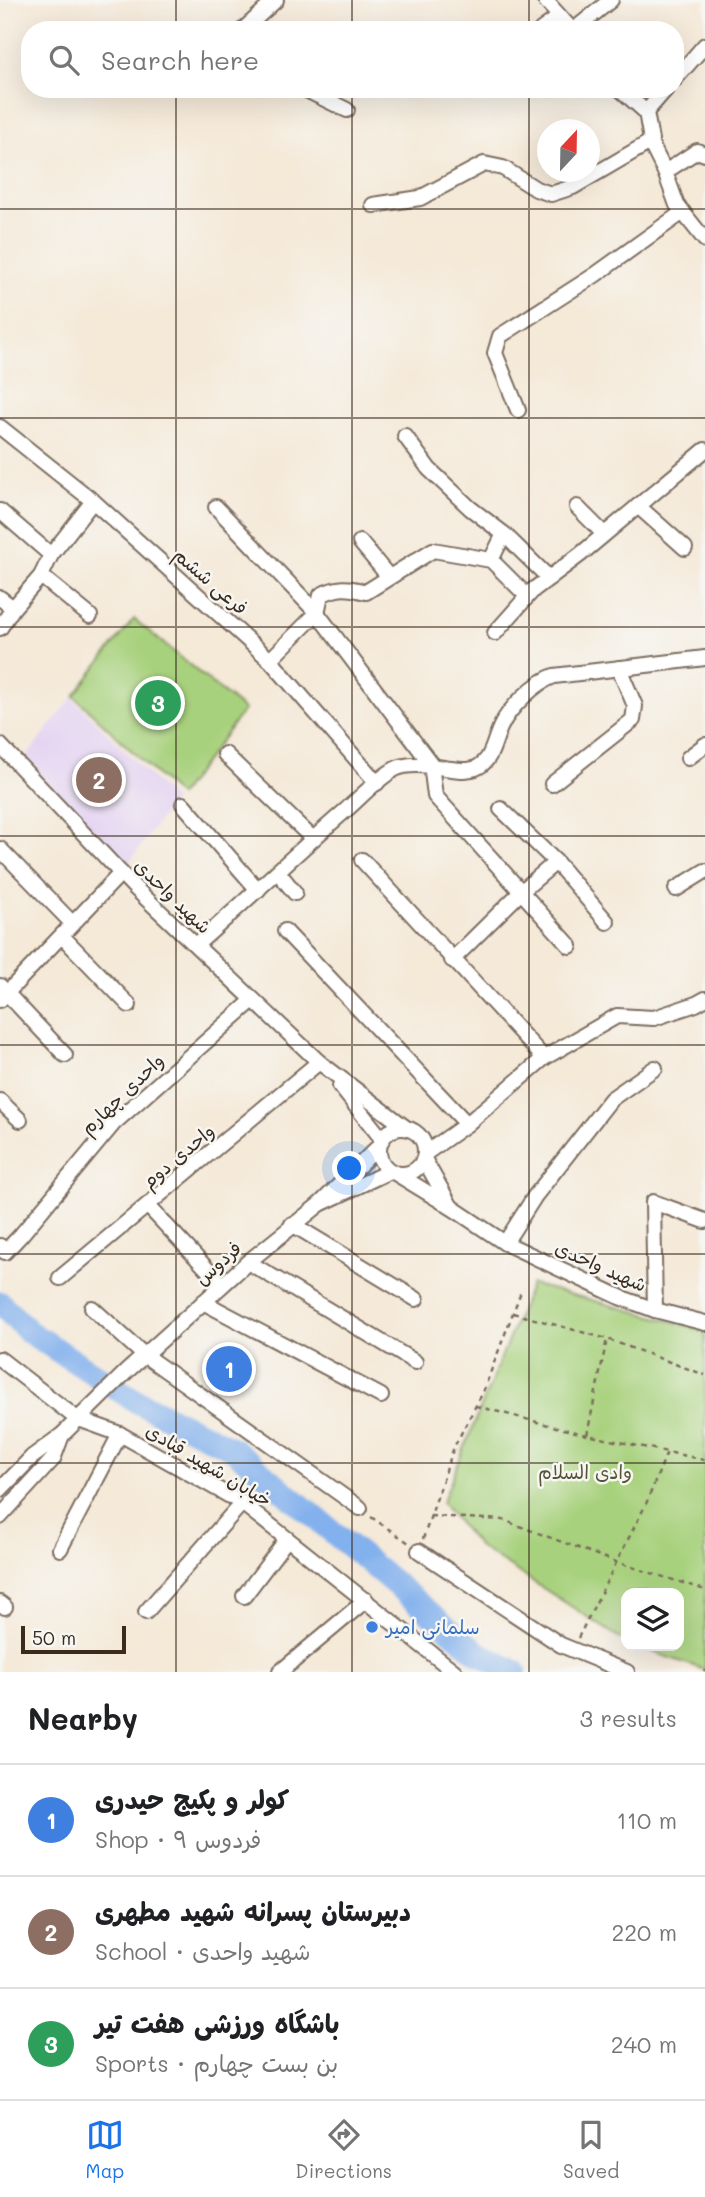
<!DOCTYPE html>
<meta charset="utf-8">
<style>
:root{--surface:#fff;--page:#f6f6f6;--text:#202124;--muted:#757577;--line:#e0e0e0;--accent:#1a73e8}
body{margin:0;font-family:Mali,"Playpen Sans Arabic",sans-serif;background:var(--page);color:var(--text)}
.controls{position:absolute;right:21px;bottom:21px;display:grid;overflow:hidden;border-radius:14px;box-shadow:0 7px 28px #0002}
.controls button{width:63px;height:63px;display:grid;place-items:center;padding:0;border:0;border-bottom:2px solid var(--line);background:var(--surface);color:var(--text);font:35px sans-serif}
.compass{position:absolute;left:537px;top:119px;width:63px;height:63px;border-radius:50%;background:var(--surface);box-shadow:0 7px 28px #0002;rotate:22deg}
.scale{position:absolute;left:21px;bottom:18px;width:105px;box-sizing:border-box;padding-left:7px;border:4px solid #3b2a1e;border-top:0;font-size:19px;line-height:24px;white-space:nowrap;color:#3b2a1e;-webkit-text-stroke:5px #f6f6f2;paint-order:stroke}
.you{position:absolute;left:350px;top:1169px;width:24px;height:24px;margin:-18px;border:5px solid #fff;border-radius:50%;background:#1a73e8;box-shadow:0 0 0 10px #1a73e833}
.badge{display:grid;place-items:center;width:46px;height:46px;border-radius:50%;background:var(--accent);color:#fff;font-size:23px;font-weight:700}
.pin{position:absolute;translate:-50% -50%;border:4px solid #fff;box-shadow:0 2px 7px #0006}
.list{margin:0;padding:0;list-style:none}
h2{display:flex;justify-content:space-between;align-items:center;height:91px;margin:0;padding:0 28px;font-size:30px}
h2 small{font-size:23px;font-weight:400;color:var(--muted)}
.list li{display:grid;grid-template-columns:46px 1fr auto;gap:21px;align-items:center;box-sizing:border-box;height:112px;padding:0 28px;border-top:2px solid var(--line)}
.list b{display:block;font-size:26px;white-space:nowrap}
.list p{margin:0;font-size:23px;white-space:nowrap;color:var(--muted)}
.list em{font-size:23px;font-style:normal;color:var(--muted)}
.icon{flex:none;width:38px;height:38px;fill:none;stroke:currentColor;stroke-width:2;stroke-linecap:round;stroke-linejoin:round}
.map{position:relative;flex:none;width:705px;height:1672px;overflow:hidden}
.search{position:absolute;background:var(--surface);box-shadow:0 7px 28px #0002;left:21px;right:21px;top:21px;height:77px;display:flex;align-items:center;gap:18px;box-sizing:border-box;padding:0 24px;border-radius:28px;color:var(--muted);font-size:26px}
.sheet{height:427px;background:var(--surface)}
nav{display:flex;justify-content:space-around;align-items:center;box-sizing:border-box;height:98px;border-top:2px solid var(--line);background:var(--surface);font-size:19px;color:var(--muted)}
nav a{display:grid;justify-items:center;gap:4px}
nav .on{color:var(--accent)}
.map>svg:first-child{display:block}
</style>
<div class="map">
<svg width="705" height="1672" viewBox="0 0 705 1672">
<rect width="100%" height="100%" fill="#f6f6f2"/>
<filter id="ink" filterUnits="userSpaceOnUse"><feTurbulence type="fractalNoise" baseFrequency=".0143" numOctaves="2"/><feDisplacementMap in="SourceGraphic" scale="14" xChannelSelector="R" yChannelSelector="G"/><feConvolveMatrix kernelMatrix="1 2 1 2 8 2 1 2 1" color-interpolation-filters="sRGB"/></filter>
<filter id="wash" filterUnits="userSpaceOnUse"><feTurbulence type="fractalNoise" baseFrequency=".00686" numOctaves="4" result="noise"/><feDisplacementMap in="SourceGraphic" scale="28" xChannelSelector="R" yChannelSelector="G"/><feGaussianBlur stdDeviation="1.57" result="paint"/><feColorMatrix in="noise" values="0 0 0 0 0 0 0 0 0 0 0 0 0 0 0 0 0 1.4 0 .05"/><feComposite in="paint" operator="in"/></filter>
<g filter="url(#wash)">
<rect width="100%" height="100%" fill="#f5e9d8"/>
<polygon fill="#e4d3f2" points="72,698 174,800 127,865 24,760"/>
<g fill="#a8d17d" stroke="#727e4e" stroke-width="2">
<polygon points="134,619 244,710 179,796 74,696"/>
<polygon points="531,1284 705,1330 705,1670 636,1646 679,1646 679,1593 626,1593 626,1642 478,1546 442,1503"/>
</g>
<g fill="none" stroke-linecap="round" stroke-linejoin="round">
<polyline stroke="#83b1ed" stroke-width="24" points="0,1303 29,1332 136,1401 233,1449 478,1653 515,1672"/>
</g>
</g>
<g filter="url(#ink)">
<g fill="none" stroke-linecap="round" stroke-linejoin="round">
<g stroke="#7c6d5f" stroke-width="18">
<g id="minor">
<polyline points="545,0 572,30"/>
<polyline points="243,30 276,0"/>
<polyline points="541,30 559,17"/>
<polyline points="574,30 611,0"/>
<polyline points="675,79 705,45"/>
<polyline points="304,89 347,110"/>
<polyline points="620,89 646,112 651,140 650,142 665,172 677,205 705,240"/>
<polyline points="646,112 666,89"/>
<polyline points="665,172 697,151 705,154"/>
<polyline points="373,205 420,198 484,164 503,168 536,189 551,194 573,187 650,142"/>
<polyline points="518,410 495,353 500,336 595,275 683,212"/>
<polyline points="0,427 93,501 270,660 377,783"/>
<polyline points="405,436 429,469 470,508 504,534 549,578"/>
<polyline points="638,506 685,548"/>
<polyline points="216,507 317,613 431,764 435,796 570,946"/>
<polyline points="577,507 604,534"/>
<polyline points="0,511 51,555"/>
<polyline points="360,542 389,577"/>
<polyline points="491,560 504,534"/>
<polyline points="41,576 90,616"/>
<polyline points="0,598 13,608"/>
<polyline points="0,628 13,608 41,576 51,555 93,501"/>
<polyline points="495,633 533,590 581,554 705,450"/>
<path d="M270,660l47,-47 4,-18c17,-9 27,-8 45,-3l67,-42 58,10 36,36"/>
<polyline points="0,745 135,888 319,1062 406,1128"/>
<polyline points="225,754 313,839"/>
<polyline points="688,758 705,745"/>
<polyline points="552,784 633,720 635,706 619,668"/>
<polyline points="183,804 258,890"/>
<polyline points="501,809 556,862 607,922"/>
<polyline points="0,849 72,923"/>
<polyline points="362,860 544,1058"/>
<polyline points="278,872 295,893"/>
<polyline points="676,889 705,871"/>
<polyline points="285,931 467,1124"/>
<polyline points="62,936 129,1005"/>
<path d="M196,945c50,-44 99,-91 150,-135 15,-13 31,-31 49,-41 25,-12 65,8 83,-2 15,-8 16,-28 23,-41 8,-18 35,-44 53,-50l151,-18"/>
<polyline points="452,960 523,890 556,862"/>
<polyline points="0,986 65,1055"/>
<polyline points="0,1000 121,873"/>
<polyline points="340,1086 382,1139"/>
<polyline points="0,1101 20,1120"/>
<circle cx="402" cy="1151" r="23"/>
<polyline points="379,1146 320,1204 390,1171"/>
<polyline points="426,1153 467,1124 544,1058 617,1016 654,1018 696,1004 705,999"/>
<polyline points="397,1174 451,1207 424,1159"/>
<polyline points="148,1206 222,1285"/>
<polyline points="451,1207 505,1243 622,1298 655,1310 705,1323"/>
<polyline points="292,1224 416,1299"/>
<polyline points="505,1243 535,1196 611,1099 655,1068"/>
<polyline points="0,1246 5,1252 21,1235 114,1123 253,1000"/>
<polyline points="248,1262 415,1362"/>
<polyline points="60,1278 319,1062"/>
<polyline points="203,1302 381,1396"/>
<polyline points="92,1308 144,1355 360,1508"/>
<polyline points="655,1310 653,1202 705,1221"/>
<polyline points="0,1359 76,1418 120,1434 242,1503 455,1672"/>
<polyline points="0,1490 32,1457 62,1435 126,1372 248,1262 320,1204"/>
<polyline points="0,1517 53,1459 62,1435"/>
<polyline points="60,1549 120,1434"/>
<polyline points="419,1551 561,1645 627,1672"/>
<polyline points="244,1596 287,1539"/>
<polyline points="0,1603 5,1607"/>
<polyline points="146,1612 242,1503"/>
<polyline points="280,1672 366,1600"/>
</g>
</g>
<g stroke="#7c6d5f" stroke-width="2.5" stroke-dasharray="5 5" stroke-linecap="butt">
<polyline points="513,1313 607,1339 705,1375"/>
<polyline points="476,1406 587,1435 705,1460"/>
<polyline points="587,1435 607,1339"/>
<polyline points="430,1516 503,1520 616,1562 705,1590"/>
<polyline points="371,1517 409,1543"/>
<polyline points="423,1539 454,1447 483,1392 522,1289"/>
<polyline points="578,1638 646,1504 667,1452"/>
<polyline points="704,1672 705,1670"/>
</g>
<use href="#minor" stroke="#fff" stroke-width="14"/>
</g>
</g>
<path fill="none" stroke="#3b2a1e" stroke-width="2" stroke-opacity="0.55" d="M176,0v30M352,0v30M529,0v30M176,89v1583M352,89v1583M529,89v1583M0,209h705M0,418h705M0,627h705M0,836h705M0,1045h705M0,1254h705M0,1463h705"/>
<circle fill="#3f7fe0" stroke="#f6f6f2" stroke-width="2.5" cx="372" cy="1627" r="7"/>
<g text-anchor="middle" stroke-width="5" stroke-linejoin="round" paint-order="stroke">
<g font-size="19" fill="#3b2a1e" stroke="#f6f6f2">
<text transform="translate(211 581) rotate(41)" y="7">فرعی ششم</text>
<text transform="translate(173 896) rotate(44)" y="7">شهید واحدی</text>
<text transform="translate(122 1094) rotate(-44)" y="7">واحدی چهارم</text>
<text transform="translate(178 1156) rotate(-40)" y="7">واحدی دوم</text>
<text transform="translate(218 1263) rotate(-42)" y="7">فردوس</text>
<text transform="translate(601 1266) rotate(24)" y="7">شهید واحدی</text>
<text transform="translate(209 1465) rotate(31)" y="7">خیابان شهید قبادی</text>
</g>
<g font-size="19" fill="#565436" stroke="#f6f6f2">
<text x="585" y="1479">وادی السلام</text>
</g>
<g font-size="19" fill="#366cbe" stroke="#f6f6f2" text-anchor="start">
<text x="386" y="1634">سلمانی امیر</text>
</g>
</g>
</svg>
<div class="controls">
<button><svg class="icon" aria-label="layers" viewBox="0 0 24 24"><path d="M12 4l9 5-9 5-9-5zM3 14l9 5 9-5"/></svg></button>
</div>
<svg class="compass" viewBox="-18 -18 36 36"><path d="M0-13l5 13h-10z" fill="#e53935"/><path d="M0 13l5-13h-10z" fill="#757577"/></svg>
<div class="scale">50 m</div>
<div class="you"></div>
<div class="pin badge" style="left:229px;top:1369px;background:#3f7fe0">1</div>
<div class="pin badge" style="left:99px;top:780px;background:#8d6e63">2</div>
<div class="pin badge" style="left:158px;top:703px;background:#2e9e5b">3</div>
<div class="search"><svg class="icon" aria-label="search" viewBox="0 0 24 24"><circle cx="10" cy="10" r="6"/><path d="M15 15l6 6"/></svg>Search here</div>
</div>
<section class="sheet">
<h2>Nearby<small>3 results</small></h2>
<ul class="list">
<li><span class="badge" style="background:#3f7fe0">1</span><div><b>کولر و پکیج حیدری</b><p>Shop · فردوس ۹</p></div><em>110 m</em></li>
<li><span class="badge" style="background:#8d6e63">2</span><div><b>دبیرستان پسرانه شهید مطهری</b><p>School · شهید واحدی</p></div><em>220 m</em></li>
<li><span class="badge" style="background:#2e9e5b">3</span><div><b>باشگاه ورزشی هفت تیر</b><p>Sports · بن بست چهارم</p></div><em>240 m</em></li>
</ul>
</section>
<nav>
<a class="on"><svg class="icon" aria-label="map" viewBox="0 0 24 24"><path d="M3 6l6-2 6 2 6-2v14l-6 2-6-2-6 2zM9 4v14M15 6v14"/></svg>Map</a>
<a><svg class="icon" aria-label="directions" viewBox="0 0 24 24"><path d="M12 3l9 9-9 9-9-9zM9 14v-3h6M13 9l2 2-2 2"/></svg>Directions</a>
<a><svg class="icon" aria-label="saved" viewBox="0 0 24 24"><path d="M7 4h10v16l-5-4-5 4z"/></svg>Saved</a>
</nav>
